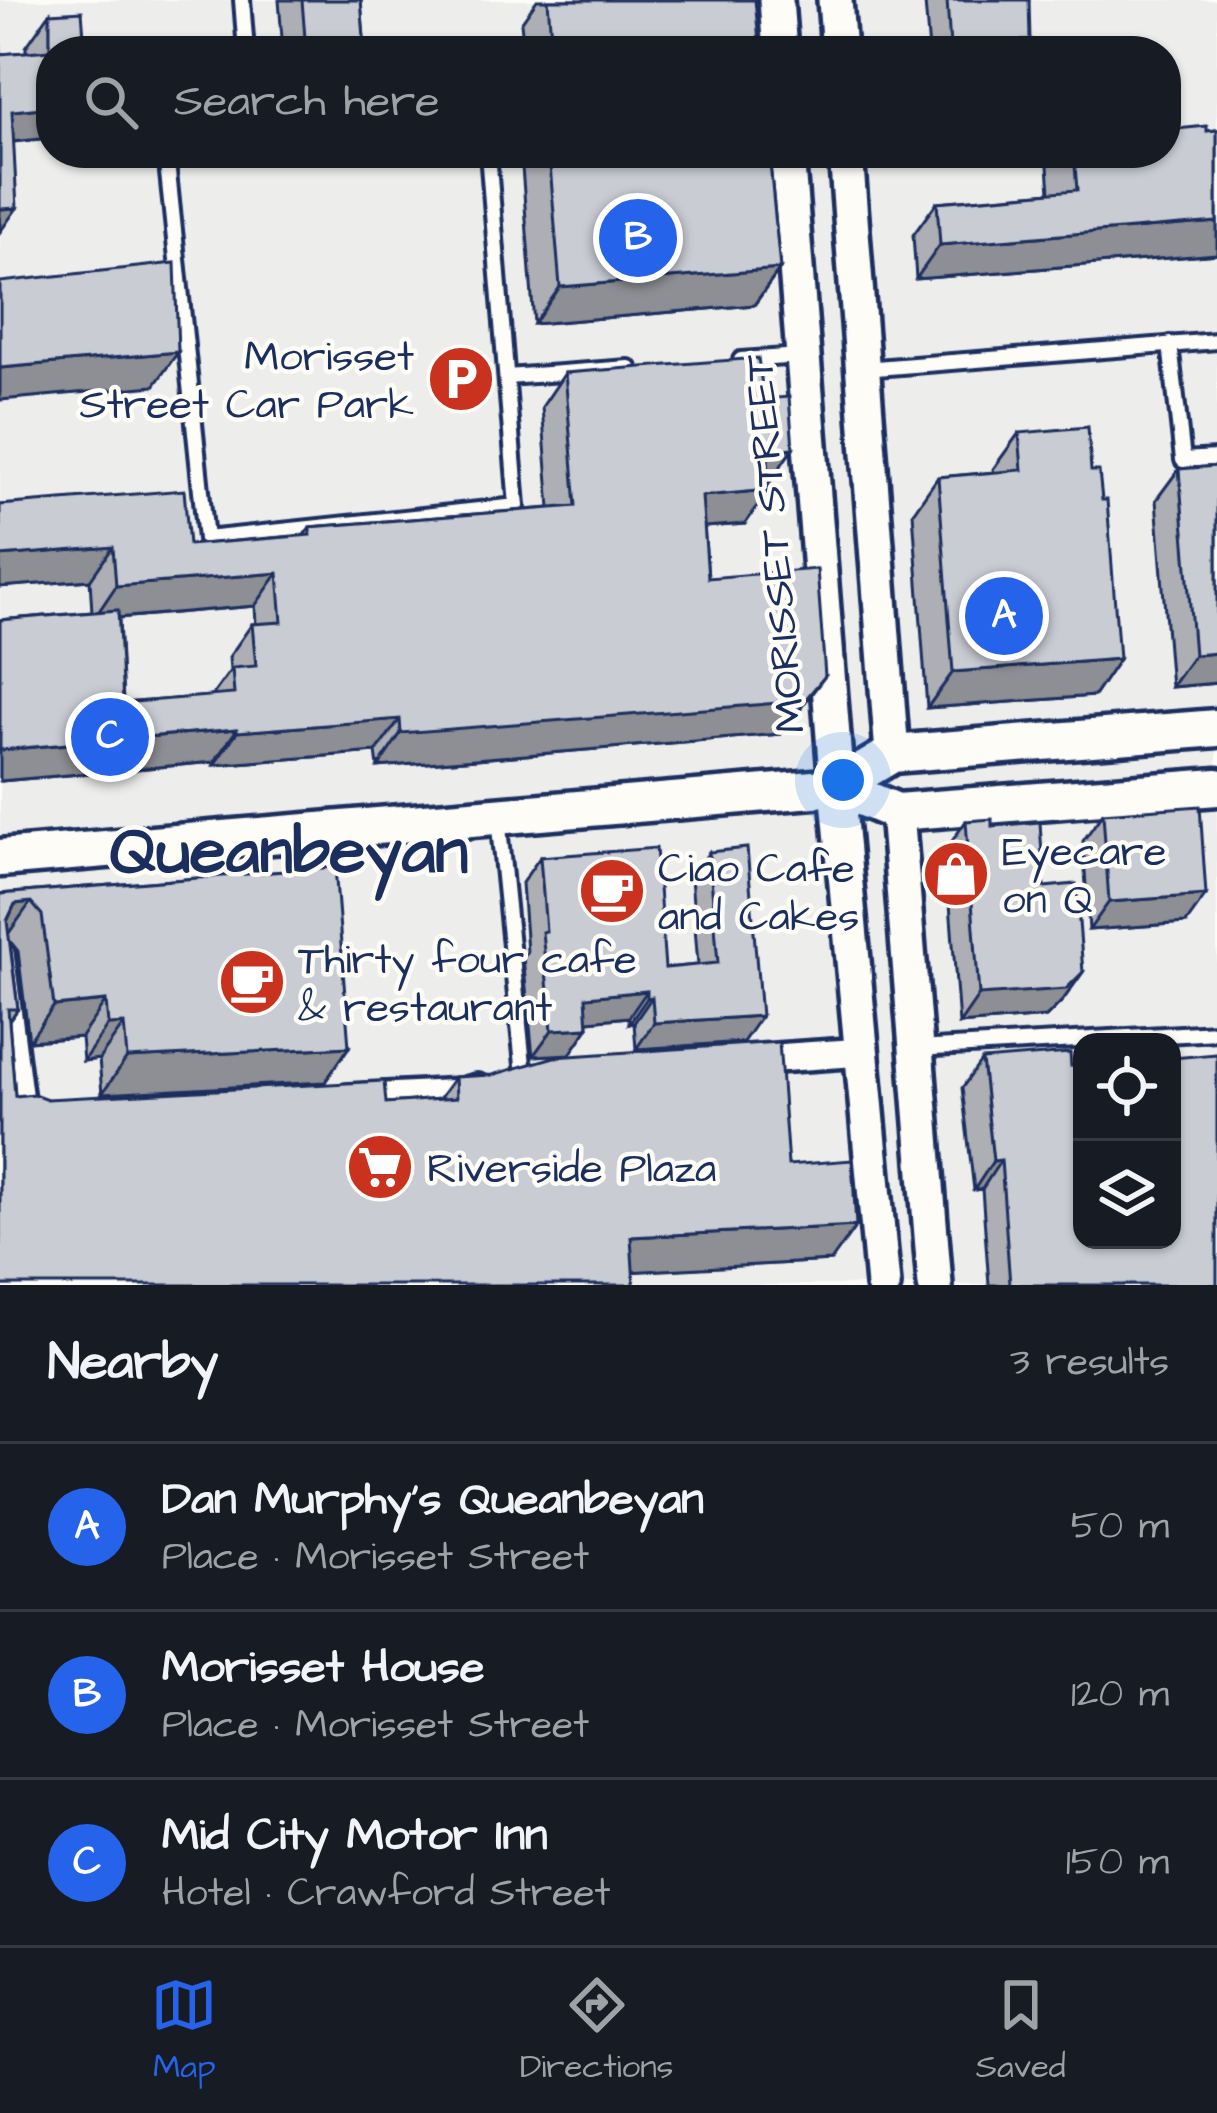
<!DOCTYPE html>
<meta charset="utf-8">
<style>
:root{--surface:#171b24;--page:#242831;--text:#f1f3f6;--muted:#9ea1a6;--line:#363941;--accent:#2563eb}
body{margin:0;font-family:"Architects Daughter",sans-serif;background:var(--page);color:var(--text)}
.controls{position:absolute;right:36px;bottom:36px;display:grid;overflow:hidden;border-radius:24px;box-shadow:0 3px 9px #0004}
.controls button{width:108px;height:108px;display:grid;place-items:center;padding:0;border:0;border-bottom:3px solid var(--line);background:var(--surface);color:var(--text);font:60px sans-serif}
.you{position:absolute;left:843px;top:780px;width:42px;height:42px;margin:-30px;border:9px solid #fff;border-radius:50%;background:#1a73e8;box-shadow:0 0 0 18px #1a73e833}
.badge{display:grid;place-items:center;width:78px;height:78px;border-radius:50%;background:var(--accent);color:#fff;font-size:39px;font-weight:700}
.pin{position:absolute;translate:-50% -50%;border:6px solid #fff;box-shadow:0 3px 12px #0006}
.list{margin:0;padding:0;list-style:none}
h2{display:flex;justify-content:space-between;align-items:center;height:156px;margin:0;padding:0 48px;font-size:51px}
h2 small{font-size:39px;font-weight:400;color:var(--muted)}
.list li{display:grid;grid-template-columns:78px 1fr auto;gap:36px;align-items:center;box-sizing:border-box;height:168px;padding:0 48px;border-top:3px solid var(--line)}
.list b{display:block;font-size:45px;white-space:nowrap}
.list p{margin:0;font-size:39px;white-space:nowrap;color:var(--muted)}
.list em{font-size:39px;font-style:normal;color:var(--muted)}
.icon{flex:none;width:66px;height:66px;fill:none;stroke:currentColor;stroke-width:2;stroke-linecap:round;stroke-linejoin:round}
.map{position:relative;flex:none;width:1217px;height:1285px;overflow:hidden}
.search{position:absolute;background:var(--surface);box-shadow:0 3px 9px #0004;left:36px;right:36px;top:36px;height:132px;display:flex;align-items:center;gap:30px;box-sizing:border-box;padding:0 42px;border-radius:48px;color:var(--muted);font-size:45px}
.sheet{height:660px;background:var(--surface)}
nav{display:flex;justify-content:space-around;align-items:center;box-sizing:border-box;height:168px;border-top:3px solid var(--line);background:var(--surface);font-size:33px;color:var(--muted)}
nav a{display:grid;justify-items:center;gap:6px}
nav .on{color:var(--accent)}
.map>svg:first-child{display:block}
</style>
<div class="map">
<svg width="1217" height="1285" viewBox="0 0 1217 1285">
<rect width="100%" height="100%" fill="#fdfcf7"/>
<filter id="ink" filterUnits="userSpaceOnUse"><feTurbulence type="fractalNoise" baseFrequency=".00833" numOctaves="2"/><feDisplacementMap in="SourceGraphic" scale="24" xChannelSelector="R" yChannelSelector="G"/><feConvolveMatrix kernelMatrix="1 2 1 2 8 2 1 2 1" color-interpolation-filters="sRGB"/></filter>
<g filter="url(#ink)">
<path fill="#edeeec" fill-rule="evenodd" d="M0,0h1217v1285h-1217zM51,51h1115v102h-1115zM1082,1042h90v198h-90z"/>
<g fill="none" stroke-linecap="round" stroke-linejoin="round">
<g stroke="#1b2f5e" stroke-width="22">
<g id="service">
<polyline points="242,0 246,51"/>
<polyline points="166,153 206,539 517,506 488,153"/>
<polyline points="1170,344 1183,460 1217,458"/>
<polyline points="741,360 801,356"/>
<polyline points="863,369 1217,341"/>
<polyline points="507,377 629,368"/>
<polyline points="498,817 524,1075"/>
<polyline points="917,1049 1217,1032"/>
</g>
</g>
<g stroke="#1b2f5e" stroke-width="36">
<g id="minor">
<polyline points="0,954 21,1116 34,1115"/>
<polyline points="747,1060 863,1052"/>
<polyline points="348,1099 462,1093 477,1089"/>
</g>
</g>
<g stroke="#1b2f5e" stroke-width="42">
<g id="tertiary">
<polyline points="776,0 780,51"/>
<polyline points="835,0 839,51"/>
<polyline points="787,153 837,787 883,1285"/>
<polyline points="846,153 892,754"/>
<polyline points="897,812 935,1285"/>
</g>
</g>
<g stroke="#1b2f5e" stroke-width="45">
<g id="secondary">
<polyline points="837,787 897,812 1217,787"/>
<polyline points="0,858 837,787 892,754 1217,728"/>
</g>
</g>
<use href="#service" stroke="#fdfcf7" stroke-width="14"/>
<use href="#minor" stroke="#fdfcf7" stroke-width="27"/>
<use href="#tertiary" stroke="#fdfcf7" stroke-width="33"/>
<use href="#secondary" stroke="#fdfcf7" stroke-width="36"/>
</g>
<g fill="#adafb5" stroke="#1b2f5e" stroke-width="3" fill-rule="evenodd">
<polygon points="279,0 361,0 365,51 283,51"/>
<polygon points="537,0 755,0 760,51 524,51 521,23"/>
<polygon points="927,0 1029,0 1022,51 929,51 925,3"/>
<polygon points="50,13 51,138 13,142 1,54 26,52 26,47"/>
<polygon points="1217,130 1217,254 916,279 913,235 937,202 1050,192 1047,153 1166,153 1207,131"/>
<polygon points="531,153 769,153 780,269 754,305 534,324 522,167"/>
<path d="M565,373l199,26 29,49 -25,34 1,8 -24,34 -41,3 4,51 93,131 -20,25 -403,33 -2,-15 -162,13v-3l-214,19v-161l92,-8 -2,-32 -90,7v-82l189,40 115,-10 6,-8 240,-19 -8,-101zM255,606l1,18h-4l-23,33 1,14 -18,25 -89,7 -4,-85z"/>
<polygon points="1019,433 1091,471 1119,659 1094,696 927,708 913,513 938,477 994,472 993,469"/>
<polygon points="1217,466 1217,683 1171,687 1156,500 1179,469"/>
<polygon points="1103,813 1186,923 1089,930 1083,841"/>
<polygon points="966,821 992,826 1044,887 1083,972 1063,1000 1046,1017 959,1024 946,850"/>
<polygon points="709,852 743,1042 636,1049 634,1023 629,1024 629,1017 588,1021 588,1028 570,1054 533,1056 523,958 527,952 522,883 540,857 665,968 698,965 691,878"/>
<polygon points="335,867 325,1082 102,1094 99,1059 83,1061 81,1037 29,1041 18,951 10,941 18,1009 9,1021 15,1096 47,1099 386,1103 439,1099 455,1077 788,1165 831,1261 633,1271 0,1285 0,894"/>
<polygon points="982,1060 1071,1066 1217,1285 989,1285 982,1189 974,1190 962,1088"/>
</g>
<g fill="#8d8f94" stroke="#1b2f5e" stroke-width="3">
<polygon points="1030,40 1022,51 947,51 950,47"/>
<polygon points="51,107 51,138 0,143 12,111"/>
<polygon points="910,153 1010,153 903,163"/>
<polygon points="17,208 0,232 0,209"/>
<polygon points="1217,222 1217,254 916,279 940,245"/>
<polygon points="780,269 754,305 534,324 560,287"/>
<polygon points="178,352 154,386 0,400 0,368"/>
<polygon points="793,448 770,482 745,484 768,451"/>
<polygon points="769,490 745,524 678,529 702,496"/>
<polygon points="113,547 90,580 0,587 0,556"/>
<polygon points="278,573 255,606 93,620 116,586"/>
<polygon points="1217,653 1217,683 1171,687 1194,655"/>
<polygon points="1119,659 1094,696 927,708 953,672"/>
<polygon points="825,676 781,734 378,767 401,733"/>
<polygon points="400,719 376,752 214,765 237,732"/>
<polygon points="237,729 214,762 0,781 0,750"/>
<polygon points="1206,895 1186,923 1089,930 1109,902"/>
<polygon points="31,902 6,937 0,938 15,904"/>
<polygon points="1083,972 1063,1000 1046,1017 959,1024 979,995"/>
<polygon points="647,991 629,1017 568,1023 586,997"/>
<polygon points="652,997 634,1023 629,1024 647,998"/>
<polygon points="106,1001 81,1037 29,1041 54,1006"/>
<polygon points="761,1016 743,1042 636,1049 654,1023"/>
<polygon points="124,1024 99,1059 83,1061 108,1025"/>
<polygon points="588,1028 570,1054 533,1056 552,1030"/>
<polygon points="349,1047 325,1082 102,1094 127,1058"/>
<polygon points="1001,1160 982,1189 974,1190 993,1161"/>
<polygon points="856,1226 831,1261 607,1273 631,1237"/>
</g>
<g fill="#c9ccd3" stroke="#1b2f5e" stroke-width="3">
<polygon points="302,0 361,0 365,51 306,51"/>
<polygon points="548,0 755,0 760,51 552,51"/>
<polygon points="947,0 1029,0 1030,40 950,47"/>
<polygon points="82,11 85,49 98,47 98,51 51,51 51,107 12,111 17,208 0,209 0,29 1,54 50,50 50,13"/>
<polygon points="1207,126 1207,131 1217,130 1217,222 940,245 937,202 1077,190 1074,153 1166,153 1166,130"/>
<polygon points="549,153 769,153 780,269 560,287"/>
<polygon points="175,263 178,352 0,368 0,282"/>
<polygon points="758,358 764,399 789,397 793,448 768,451 769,490 702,496 708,578 817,569 825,676 804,701 401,733 400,719 237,732 237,729 0,750 0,620 118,610 123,703 234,694 232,668 256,666 252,624 282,622 278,573 116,586 113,547 0,556 0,505 184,490 189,545 310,535 310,527 576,506 565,373"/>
<polygon points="1088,427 1091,471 1099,471 1102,500 1107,500 1119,659 953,672 938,477 1022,470 1019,433"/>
<polygon points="1217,466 1217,653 1194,655 1179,469"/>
<polygon points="1200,806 1206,895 1109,902 1103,813"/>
<polygon points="992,819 992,826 1040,822 1044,887 1076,884 1083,972 1066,989 979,995 966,821"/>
<polygon points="656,848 665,968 718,963 709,852 747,848 761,1016 654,1023 652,997 647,998 647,991 586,997 588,1028 552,1030 542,932 546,931 540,857"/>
<polygon points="335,867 349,1047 127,1058 124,1024 108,1025 106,1001 54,1006 42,915 31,902 15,904 7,921 18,1009 8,1009 15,1096 34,1094 47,1099 384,1081 386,1103 456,1098 455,1077 492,1075 554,1057 779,1042 788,1165 852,1160 856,1226 631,1237 634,1285 0,1285 0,894"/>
<polygon points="1070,1053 1071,1066 1082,1065 1082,1240 1172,1240 1172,1058 1217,1054 1217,1285 1010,1285 1001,1160 993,1161 982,1060"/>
</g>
</g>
<defs>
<g id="parking-disc" transform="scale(3.45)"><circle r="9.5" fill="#c8321e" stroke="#fdfcf7"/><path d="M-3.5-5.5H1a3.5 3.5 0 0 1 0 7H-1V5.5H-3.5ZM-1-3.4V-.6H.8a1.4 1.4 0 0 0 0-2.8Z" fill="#fff"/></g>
<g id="shop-disc" transform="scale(3.45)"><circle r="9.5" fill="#c8321e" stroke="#fdfcf7"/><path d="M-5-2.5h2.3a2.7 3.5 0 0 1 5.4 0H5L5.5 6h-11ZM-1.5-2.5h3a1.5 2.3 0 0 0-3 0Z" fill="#fff"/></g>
<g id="cafe-disc" transform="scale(3.45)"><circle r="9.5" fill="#c8321e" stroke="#fdfcf7"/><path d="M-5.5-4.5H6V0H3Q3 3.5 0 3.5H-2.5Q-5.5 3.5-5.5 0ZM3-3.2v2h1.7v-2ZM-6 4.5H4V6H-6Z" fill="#fff"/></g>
<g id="supermarket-disc" transform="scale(3.45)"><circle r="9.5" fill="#c8321e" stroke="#fdfcf7"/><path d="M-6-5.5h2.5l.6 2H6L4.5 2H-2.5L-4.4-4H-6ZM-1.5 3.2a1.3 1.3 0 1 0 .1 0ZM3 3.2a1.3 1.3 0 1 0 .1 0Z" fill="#fff"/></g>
</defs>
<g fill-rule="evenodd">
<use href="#parking-disc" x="461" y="379"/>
<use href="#shop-disc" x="956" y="874"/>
<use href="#cafe-disc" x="612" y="891"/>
<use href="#cafe-disc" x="252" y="982"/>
<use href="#supermarket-disc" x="380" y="1167"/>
</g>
<g text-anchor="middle" stroke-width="9" stroke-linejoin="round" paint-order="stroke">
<g font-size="42" fill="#1b2f5e" stroke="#fdfcf7" text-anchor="start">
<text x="414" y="370" text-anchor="end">Morisset<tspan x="414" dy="48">Street Car Park</tspan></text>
<text x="1002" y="865">Eyecare<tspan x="1002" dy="48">on Q</tspan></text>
<text x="658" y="882">Ciao Cafe<tspan x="658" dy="48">and Cakes</tspan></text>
<text x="298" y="973">Thirty four cafe<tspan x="298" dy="48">&amp; restaurant</tspan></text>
<text x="427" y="1182">Riverside Plaza</text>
</g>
<g font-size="42" fill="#1b2f5e" stroke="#fdfcf7">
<text transform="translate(773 544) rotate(-95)" y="15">MORISSET STREET</text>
</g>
<g font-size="66" font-weight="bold" fill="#1b2f5e" stroke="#fdfcf7">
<text x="289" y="872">Queanbeyan</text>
</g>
</g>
</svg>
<div class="controls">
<button><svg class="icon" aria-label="locate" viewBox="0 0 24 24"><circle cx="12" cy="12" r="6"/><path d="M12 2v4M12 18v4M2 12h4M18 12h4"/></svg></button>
<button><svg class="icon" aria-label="layers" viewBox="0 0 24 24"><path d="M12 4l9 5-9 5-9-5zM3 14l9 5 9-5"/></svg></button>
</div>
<div class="you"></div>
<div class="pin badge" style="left:1004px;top:616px">A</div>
<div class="pin badge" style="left:638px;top:238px">B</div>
<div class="pin badge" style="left:110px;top:737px">C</div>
<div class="search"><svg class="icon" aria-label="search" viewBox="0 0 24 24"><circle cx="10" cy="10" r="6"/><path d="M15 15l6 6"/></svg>Search here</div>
</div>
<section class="sheet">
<h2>Nearby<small>3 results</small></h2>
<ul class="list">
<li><span class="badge">A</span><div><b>Dan Murphy's Queanbeyan</b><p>Place · Morisset Street</p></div><em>50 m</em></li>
<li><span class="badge">B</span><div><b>Morisset House</b><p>Place · Morisset Street</p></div><em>120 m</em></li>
<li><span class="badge">C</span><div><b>Mid City Motor Inn</b><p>Hotel · Crawford Street</p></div><em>150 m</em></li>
</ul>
</section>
<nav>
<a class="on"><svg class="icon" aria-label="map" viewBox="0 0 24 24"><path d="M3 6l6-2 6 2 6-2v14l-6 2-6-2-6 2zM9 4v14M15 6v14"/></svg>Map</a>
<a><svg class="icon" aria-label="directions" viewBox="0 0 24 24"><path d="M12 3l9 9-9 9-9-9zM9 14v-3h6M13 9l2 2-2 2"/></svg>Directions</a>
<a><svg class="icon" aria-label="saved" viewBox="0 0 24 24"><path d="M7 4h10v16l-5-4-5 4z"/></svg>Saved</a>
</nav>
